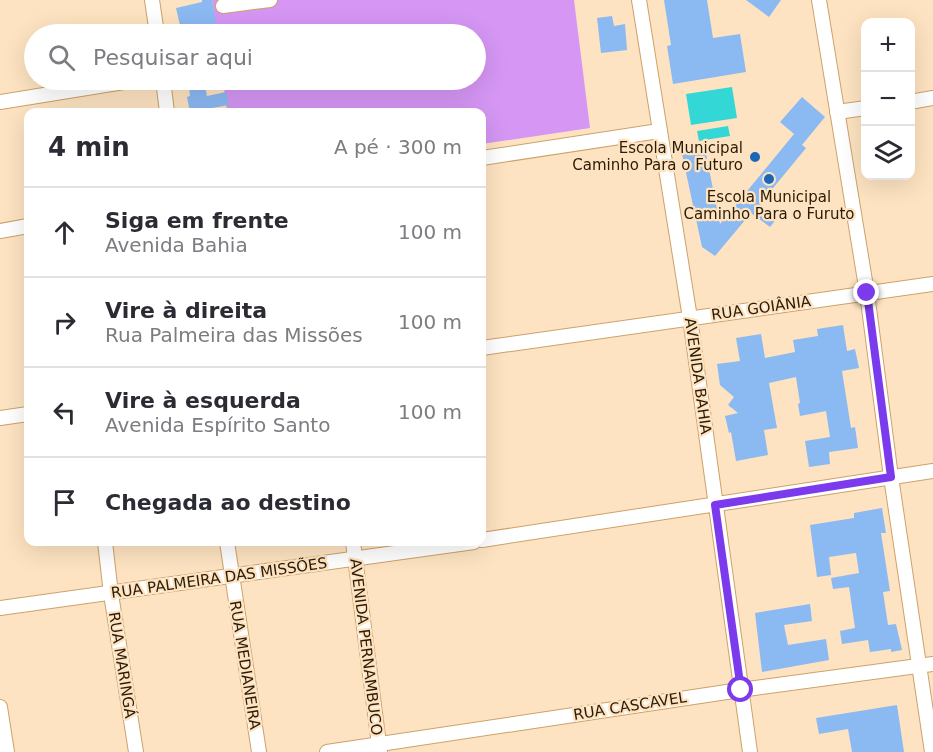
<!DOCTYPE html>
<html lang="pt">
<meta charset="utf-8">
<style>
:root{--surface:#fff;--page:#f7f7f7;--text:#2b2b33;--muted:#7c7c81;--line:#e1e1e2}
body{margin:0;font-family:"DejaVu Sans",sans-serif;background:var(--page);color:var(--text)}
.controls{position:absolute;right:18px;top:18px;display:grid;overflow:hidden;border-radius:12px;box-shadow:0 6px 24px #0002}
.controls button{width:54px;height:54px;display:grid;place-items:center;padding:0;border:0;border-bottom:2px solid var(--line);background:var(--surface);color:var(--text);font:30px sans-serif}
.stop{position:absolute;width:18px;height:18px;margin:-14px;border:4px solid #7c3aed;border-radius:50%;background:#fff}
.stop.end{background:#7c3aed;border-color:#fff;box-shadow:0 2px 6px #0008}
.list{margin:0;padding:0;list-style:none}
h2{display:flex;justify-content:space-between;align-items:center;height:78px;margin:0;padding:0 24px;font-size:26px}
h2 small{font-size:20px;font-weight:400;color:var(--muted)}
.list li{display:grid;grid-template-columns:39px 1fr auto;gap:18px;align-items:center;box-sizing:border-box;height:90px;padding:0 24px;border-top:2px solid var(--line)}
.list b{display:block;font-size:22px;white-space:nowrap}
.list p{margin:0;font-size:20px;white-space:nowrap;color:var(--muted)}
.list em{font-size:20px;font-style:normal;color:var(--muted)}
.icon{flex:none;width:33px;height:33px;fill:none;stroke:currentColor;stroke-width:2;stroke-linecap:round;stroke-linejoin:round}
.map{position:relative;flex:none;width:933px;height:752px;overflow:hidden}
.search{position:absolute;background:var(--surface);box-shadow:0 6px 24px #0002;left:24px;top:24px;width:462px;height:66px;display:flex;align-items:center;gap:15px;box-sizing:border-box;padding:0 21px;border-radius:33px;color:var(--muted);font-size:22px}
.panel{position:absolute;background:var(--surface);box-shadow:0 6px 24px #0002;left:24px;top:108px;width:462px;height:438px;border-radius:12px}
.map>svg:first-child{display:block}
</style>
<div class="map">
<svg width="933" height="752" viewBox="0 0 933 752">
<rect width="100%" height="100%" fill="#fde3c1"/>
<polygon fill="#d596f4" points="212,0 574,0 590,128 482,144 482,112 227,112 223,80 476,80 476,34 217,34"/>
<g fill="#33d7d5">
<polygon points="732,87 737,118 691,125 686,94"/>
<polygon points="728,126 730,136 699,141 697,131"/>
</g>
<g fill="#8bb9f2">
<polygon points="202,0 212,0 218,34 182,34 176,8 202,2"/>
<polygon points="664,0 707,0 713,38 740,34 746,72 673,84 667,46 671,45"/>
<polygon points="746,0 781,0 769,17"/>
<polygon points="612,16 614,26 625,24 627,50 601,53 597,18"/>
<polygon points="188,80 204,80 207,96 226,92 229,105 190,112 187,97 190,96"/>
<polygon points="802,97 825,117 802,145 806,148 760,204 777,218 770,227 751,213 715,256 702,247 682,154 705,149 720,224 794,134 780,122"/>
<polygon points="843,325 847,351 855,349 859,368 842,371 851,428 855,427 858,448 829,452 830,464 809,467 805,441 830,437 826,411 800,416 798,404 800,403 796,377 769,383 777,428 764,430 768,455 736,461 731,432 729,433 725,416 738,413 728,405 734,397 720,385 717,364 740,361 736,338 761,334 765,358 795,352 793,340 818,336 817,329"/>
<polygon points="882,508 886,533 881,533 890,591 883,592 888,625 896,624 902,650 891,652 891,649 870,652 868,640 842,644 840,631 855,628 849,587 833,589 831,578 859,573 856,553 829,557 831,575 817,577 810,525 854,518 854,513"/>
<polygon points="810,604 812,621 784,625 788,645 826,639 829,660 762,672 755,613"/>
<polygon points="897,705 904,752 852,752 848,729 819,734 816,718"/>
</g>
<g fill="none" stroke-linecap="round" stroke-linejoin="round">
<g stroke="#cca26a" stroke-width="16">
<g id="minor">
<polyline points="152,0 157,34"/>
<polyline points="639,0 690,318 750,752"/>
<polyline points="819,0 867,293 891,477 932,752"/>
<polyline points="223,6 270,0"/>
<polyline points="163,80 167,112"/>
<polyline points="0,102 136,80"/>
<polyline points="910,102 933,98"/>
<polyline points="837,112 866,108"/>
<polyline points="482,158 659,131"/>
<polyline points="0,231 28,226"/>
<polyline points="482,348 933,284"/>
<polyline points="0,418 28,414"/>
<polyline points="482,540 933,471"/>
<polyline points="105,542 111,594 136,752"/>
<polyline points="227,542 259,752"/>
<polyline points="353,542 380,752"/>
<polyline points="0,608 474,542"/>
<polyline points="0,707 7,752"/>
<polyline points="327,752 740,690 933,664"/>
</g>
</g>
<use href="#minor" stroke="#fff" stroke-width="14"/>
</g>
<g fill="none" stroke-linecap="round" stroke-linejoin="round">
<polyline stroke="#7c3aed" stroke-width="8" points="741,690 715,505 891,477 867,293"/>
</g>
<g fill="#1c66b6" stroke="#fde3c1" stroke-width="2">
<circle cx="755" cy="157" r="6"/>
<circle cx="769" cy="179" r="6"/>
</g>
<g text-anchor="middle" stroke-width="4.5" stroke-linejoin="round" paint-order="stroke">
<g font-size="15" fill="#2b1b04" stroke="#fde3c1" text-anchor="end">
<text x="743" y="153">Escola Municipal<tspan x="743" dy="17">Caminho Para o Futuro</tspan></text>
<text x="769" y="202" text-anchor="middle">Escola Municipal<tspan x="769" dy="17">Caminho Para o Furuto</tspan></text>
</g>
<g font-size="15" fill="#2b1b04" stroke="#fde3c1">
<text transform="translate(761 308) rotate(-8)" y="5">RUA GOIÂNIA</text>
<text transform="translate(698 376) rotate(82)" y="5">AVENIDA BAHIA</text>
<text transform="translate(219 578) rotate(-8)" y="5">RUA PALMEIRA DAS MISSÕES</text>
<text transform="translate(366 647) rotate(83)" y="5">AVENIDA PERNAMBUCO</text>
<text transform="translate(122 665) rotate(81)" y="5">RUA MARINGÁ</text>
<text transform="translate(245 665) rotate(81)" y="5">RUA MEDIANEIRA</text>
<text transform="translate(630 706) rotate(-9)" y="5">RUA CASCAVEL</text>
</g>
</g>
</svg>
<div class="controls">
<button>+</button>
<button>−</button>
<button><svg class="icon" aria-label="layers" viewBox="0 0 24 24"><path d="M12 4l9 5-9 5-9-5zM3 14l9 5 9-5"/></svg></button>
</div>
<div class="stop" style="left:741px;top:690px"></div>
<div class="stop end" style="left:867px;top:293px"></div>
<div class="search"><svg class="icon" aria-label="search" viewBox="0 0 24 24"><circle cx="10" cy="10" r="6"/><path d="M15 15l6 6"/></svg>Pesquisar aqui</div>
<section class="panel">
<h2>4 min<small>A pé · 300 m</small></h2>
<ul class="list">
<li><svg class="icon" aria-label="ahead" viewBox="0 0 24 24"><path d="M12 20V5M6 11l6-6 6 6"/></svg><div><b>Siga em frente</b><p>Avenida Bahia</p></div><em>100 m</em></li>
<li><svg class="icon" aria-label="right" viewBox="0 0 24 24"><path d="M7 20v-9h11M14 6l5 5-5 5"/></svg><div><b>Vire à direita</b><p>Rua Palmeira das Missões</p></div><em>100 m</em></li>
<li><svg class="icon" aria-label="left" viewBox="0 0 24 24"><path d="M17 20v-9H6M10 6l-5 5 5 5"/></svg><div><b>Vire à esquerda</b><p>Avenida Espírito Santo</p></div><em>100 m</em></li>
<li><svg class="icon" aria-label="arrive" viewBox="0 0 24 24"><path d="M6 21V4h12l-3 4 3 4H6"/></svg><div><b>Chegada ao destino</b></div></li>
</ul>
</section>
</div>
